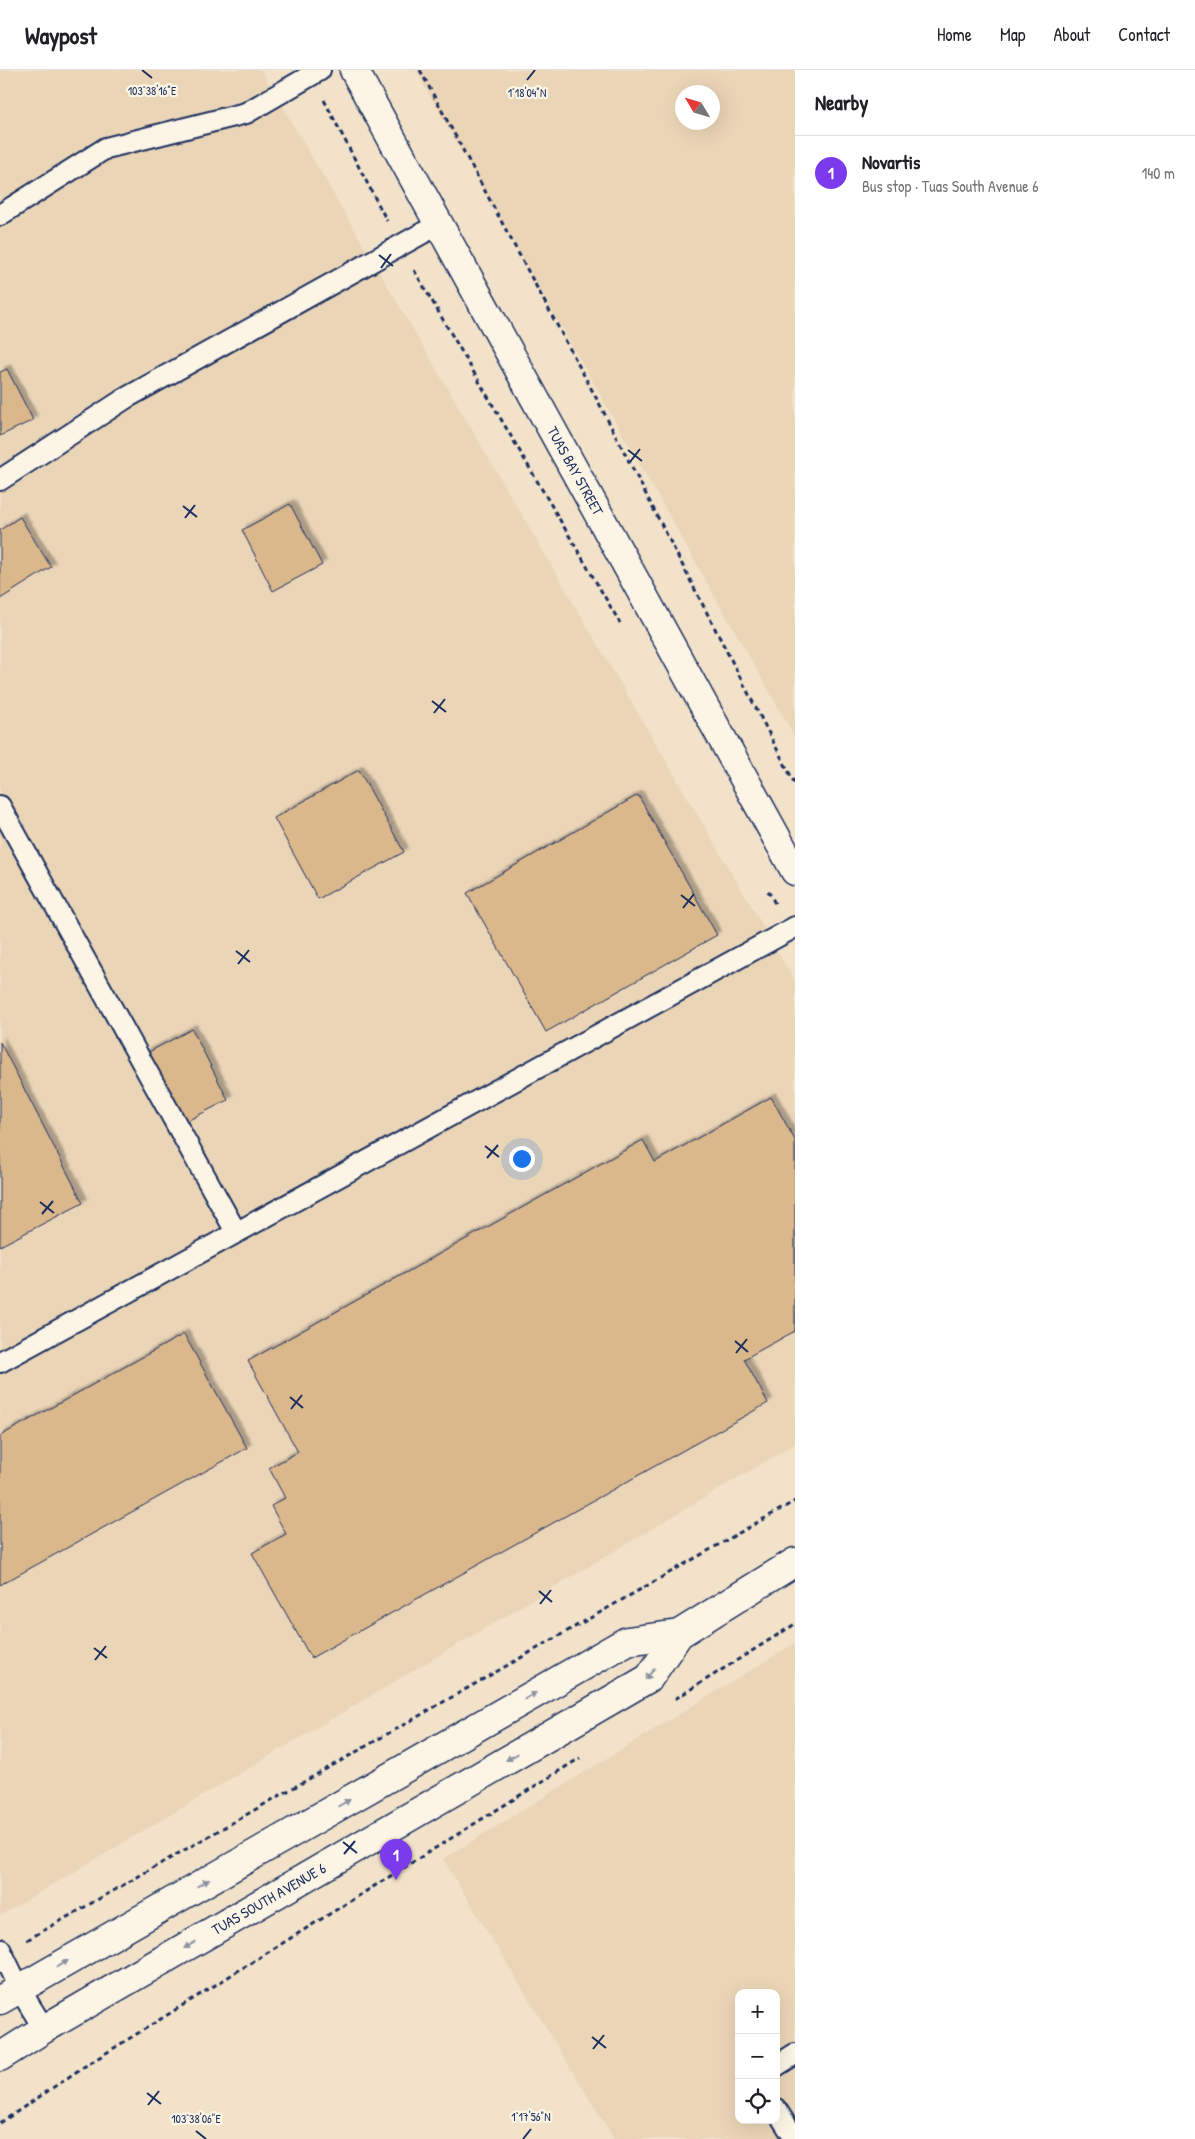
<!DOCTYPE html>
<meta charset="utf-8">
<style>
:root{--surface:#fff;--page:#f2f2f2;--text:#202124;--muted:#757577;--line:#e0e0e0;--accent:#7c3aed}
body{margin:0;font-family:"Patrick Hand",sans-serif;background:var(--page);color:var(--text)}
.controls{position:absolute;right:15px;bottom:15px;display:grid;overflow:hidden;border-radius:10px;box-shadow:0 5px 20px #0002}
.controls button{width:45px;height:45px;display:grid;place-items:center;padding:0;border:0;border-bottom:1px solid var(--line);background:var(--surface);color:var(--text);font:25px sans-serif}
.compass{position:absolute;left:675px;top:15px;width:45px;height:45px;border-radius:50%;background:var(--surface);box-shadow:0 5px 20px #0002;rotate:308deg}
.you{position:absolute;left:521px;top:1088px;width:18px;height:18px;margin:-12px;border:4px solid #fff;border-radius:50%;background:#1a73e8;box-shadow:0 0 0 8px #1a73e833}
.badge{display:grid;place-items:center;width:32px;height:32px;border-radius:50%;background:var(--accent);color:#fff;font-size:16px;font-weight:700}
.pin{position:absolute;translate:-50% -41px;filter:drop-shadow(0 1px 2px #0008)}
.pin::after{content:'';position:absolute;top:26px;width:18px;height:15px;background:inherit;clip-path:polygon(0 0,100% 0,50% 100%)}
.list{margin:0;padding:0;list-style:none}
h2{display:flex;justify-content:space-between;align-items:center;height:65px;margin:0;padding:0 20px;font-size:21px}
h2 small{font-size:16px;font-weight:400;color:var(--muted)}
.list li{display:grid;grid-template-columns:32px 1fr auto;gap:15px;align-items:center;box-sizing:border-box;height:75px;padding:0 20px;border-top:1px solid var(--line)}
.list b{display:block;font-size:19px;white-space:nowrap}
.list p{margin:0;font-size:16px;white-space:nowrap;color:var(--muted)}
.list em{font-size:16px;font-style:normal;color:var(--muted)}
.icon{flex:none;width:28px;height:28px;fill:none;stroke:currentColor;stroke-width:2;stroke-linecap:round;stroke-linejoin:round}
.map{position:relative;flex:none;width:795px;height:2069px;overflow:hidden}
header{display:flex;align-items:center;gap:30px;box-sizing:border-box;height:70px;padding:0 25px;background:var(--surface);border-bottom:1px solid var(--line)}
header strong{font-size:24px}
nav{display:flex;gap:28px;margin-inline-start:auto;font-size:18px}
main{display:flex}
aside{flex:1;background:var(--surface)}
.map>svg:first-child{display:block}
</style>
<header>
<strong>Waypost</strong>
<nav><a>Home</a><a>Map</a><a>About</a><a>Contact</a></nav>
</header>
<main>
<div class="map">
<svg width="795" height="2069" viewBox="0 0 795 2069">
<defs>
<filter id="shadow"><feDropShadow dx="4.5" dy="-4.5" stdDeviation="1" flood-color="#0004"/></filter>
</defs>
<rect width="100%" height="100%" fill="#f2e2ca"/>
<filter id="ink" filterUnits="userSpaceOnUse"><feTurbulence type="fractalNoise" baseFrequency=".02" numOctaves="2"/><feDisplacementMap in="SourceGraphic" scale="10" xChannelSelector="R" yChannelSelector="G"/><feConvolveMatrix kernelMatrix="1 2 1 2 8 2 1 2 1" color-interpolation-filters="sRGB"/></filter>
<g filter="url(#ink)">
<g fill="#ebd5b7" fill-rule="evenodd">
<polygon points="0,0 261,0 795,911 795,1374 0,1846"/>
<path d="M416,0h379v667l-373,-655zM682,22h30v30h-30z"/>
<path d="M795,1573v496h-181l-171,-280zM739,1923h37v127h-37z"/>
</g>
<g fill="#dbb78c" stroke="#1b2f5e" filter="url(#shadow)">
<polygon points="7,299 33,350 0,366 0,302"/>
<polygon points="290,434 322,495 273,521 242,460"/>
<polygon points="20,447 51,497 0,529 0,460"/>
<polygon points="359,700 404,782 318,829 274,748"/>
<polygon points="638,725 717,865 546,962 467,823"/>
<polygon points="192,959 228,1030 179,1055 143,985"/>
<polygon points="0,972 83,1133 0,1176"/>
<polygon points="771,1027 795,1070 795,1261 744,1289 768,1333 311,1588 252,1483 286,1464 271,1436 285,1428 269,1398 298,1382 248,1291 643,1070 655,1092"/>
<polygon points="184,1264 247,1378 0,1515 0,1366"/>
</g>
<g fill="none" stroke-linecap="round" stroke-linejoin="round">
<g stroke="#1b2f5e" stroke-width="24">
<g id="lane">
<polyline points="0,145 106,78 246,43 320,0"/>
<polyline points="0,410 126,328 439,154"/>
<polyline points="0,736 236,1162"/>
<polyline points="0,1292 795,857"/>
<polyline points="0,1879 19,1918 44,1959"/>
<polyline points="776,1996 795,1984"/>
<polyline points="776,2039 795,2069"/>
</g>
</g>
<g stroke="#1b2f5e" stroke-width="31">
<g id="street">
<polyline points="354,0 795,801"/>
<polyline points="0,1930 627,1571 679,1564"/>
<polyline points="0,1987 44,1959 649,1608 679,1564 795,1492"/>
</g>
</g>
<g stroke="#1b2f5e" stroke-width="3" stroke-dasharray="5 4" stroke-linecap="butt">
<polyline points="420,0 600,335 795,714"/>
<polyline points="324,30 387,151"/>
<polyline points="414,200 620,553"/>
<polyline points="768,821 776,835"/>
<polyline points="675,1629 795,1554"/>
<polyline points="27,1870 795,1431"/>
<polyline points="0,2053 82,1998 580,1688"/>
</g>
<use href="#lane" stroke="#fcf5e5" stroke-width="20"/>
<use href="#street" stroke="#fcf5e5" stroke-width="28"/>
</g>
<defs><path id="oneway-solid" d="M-6-.8H1V-3.2L6.5 0L1 3.2V.8H-6Z" transform="scale(1.25)"/></defs>
<g fill="#8c92a2">
<use href="#oneway-solid" transform="translate(650 1604) rotate(131)"/>
<use href="#oneway-solid" transform="translate(530 1626) rotate(-30)"/>
<use href="#oneway-solid" transform="translate(512 1687) rotate(150)"/>
<use href="#oneway-solid" transform="translate(344 1733) rotate(-30)"/>
<use href="#oneway-solid" transform="translate(203 1813) rotate(-30)"/>
<use href="#oneway-solid" transform="translate(190 1875) rotate(150)"/>
<use href="#oneway-solid" transform="translate(62 1894) rotate(-30)"/>
</g>
</g>
<path fill="none" stroke="#1b2f5e" stroke-width="2" d="M142,0l10,8M527,10l8,-10M379,185l14,11M381,198l10,-14M628,380l14,11M630,392l10,-13M183,436l14,11M185,448l10,-13M432,631l14,11M434,643l11,-14M681,825l14,11M683,838l11,-14M236,881l14,11M238,894l11,-14M485,1076l14,11M487,1088l11,-13M40,1132l14,11M42,1144l11,-13M735,1271l13,11M736,1283l11,-14M290,1327l13,11M291,1339l11,-14M539,1521l13,11M540,1534l11,-14M94,1578l13,10M95,1590l11,-14M343,1772l14,11M344,1784l11,-13M592,1967l14,11M593,1979l11,-14M147,2023l14,11M148,2035l11,-14M196,2061l10,8M523,2069l8,-10"/>
<g text-anchor="middle" stroke-width="4.5" stroke-linejoin="round" paint-order="stroke">
<g font-size="15" fill="#1b2f5e" stroke="#fcf5e5">
<text transform="translate(575 401) rotate(61)" y="5">TUAS BAY STREET</text>
<text transform="translate(269 1829) rotate(-30)" y="5">TUAS SOUTH AVENUE 6</text>
</g>
</g>
<g font-size="12" text-anchor="middle" fill="#1b2f5e" stroke="#fcf5e5" stroke-width="4.5" stroke-linejoin="round" paint-order="stroke">
<text x="152" y="25">103°38'16"E</text>
<text x="527" y="27">1°18'04"N</text>
<text x="531" y="2051">1°17'56"N</text>
<text x="196" y="2053">103°38'06"E</text>
</g>
</svg>
<div class="controls">
<button>+</button>
<button>−</button>
<button><svg class="icon" aria-label="locate" viewBox="0 0 24 24"><circle cx="12" cy="12" r="6"/><path d="M12 2v4M12 18v4M2 12h4M18 12h4"/></svg></button>
</div>
<svg class="compass" viewBox="-18 -18 36 36"><path d="M0-13l5 13h-10z" fill="#e53935"/><path d="M0 13l5-13h-10z" fill="#757577"/></svg>
<div class="you"></div>
<div class="pin badge" style="left:396px;top:1810px">1</div>
</div>
<aside>
<h2>Nearby<small></small></h2>
<ul class="list">
<li><span class="badge">1</span><div><b>Novartis</b><p>Bus stop · Tuas South Avenue 6</p></div><em>140 m</em></li>
</ul>
</aside>
</main>
